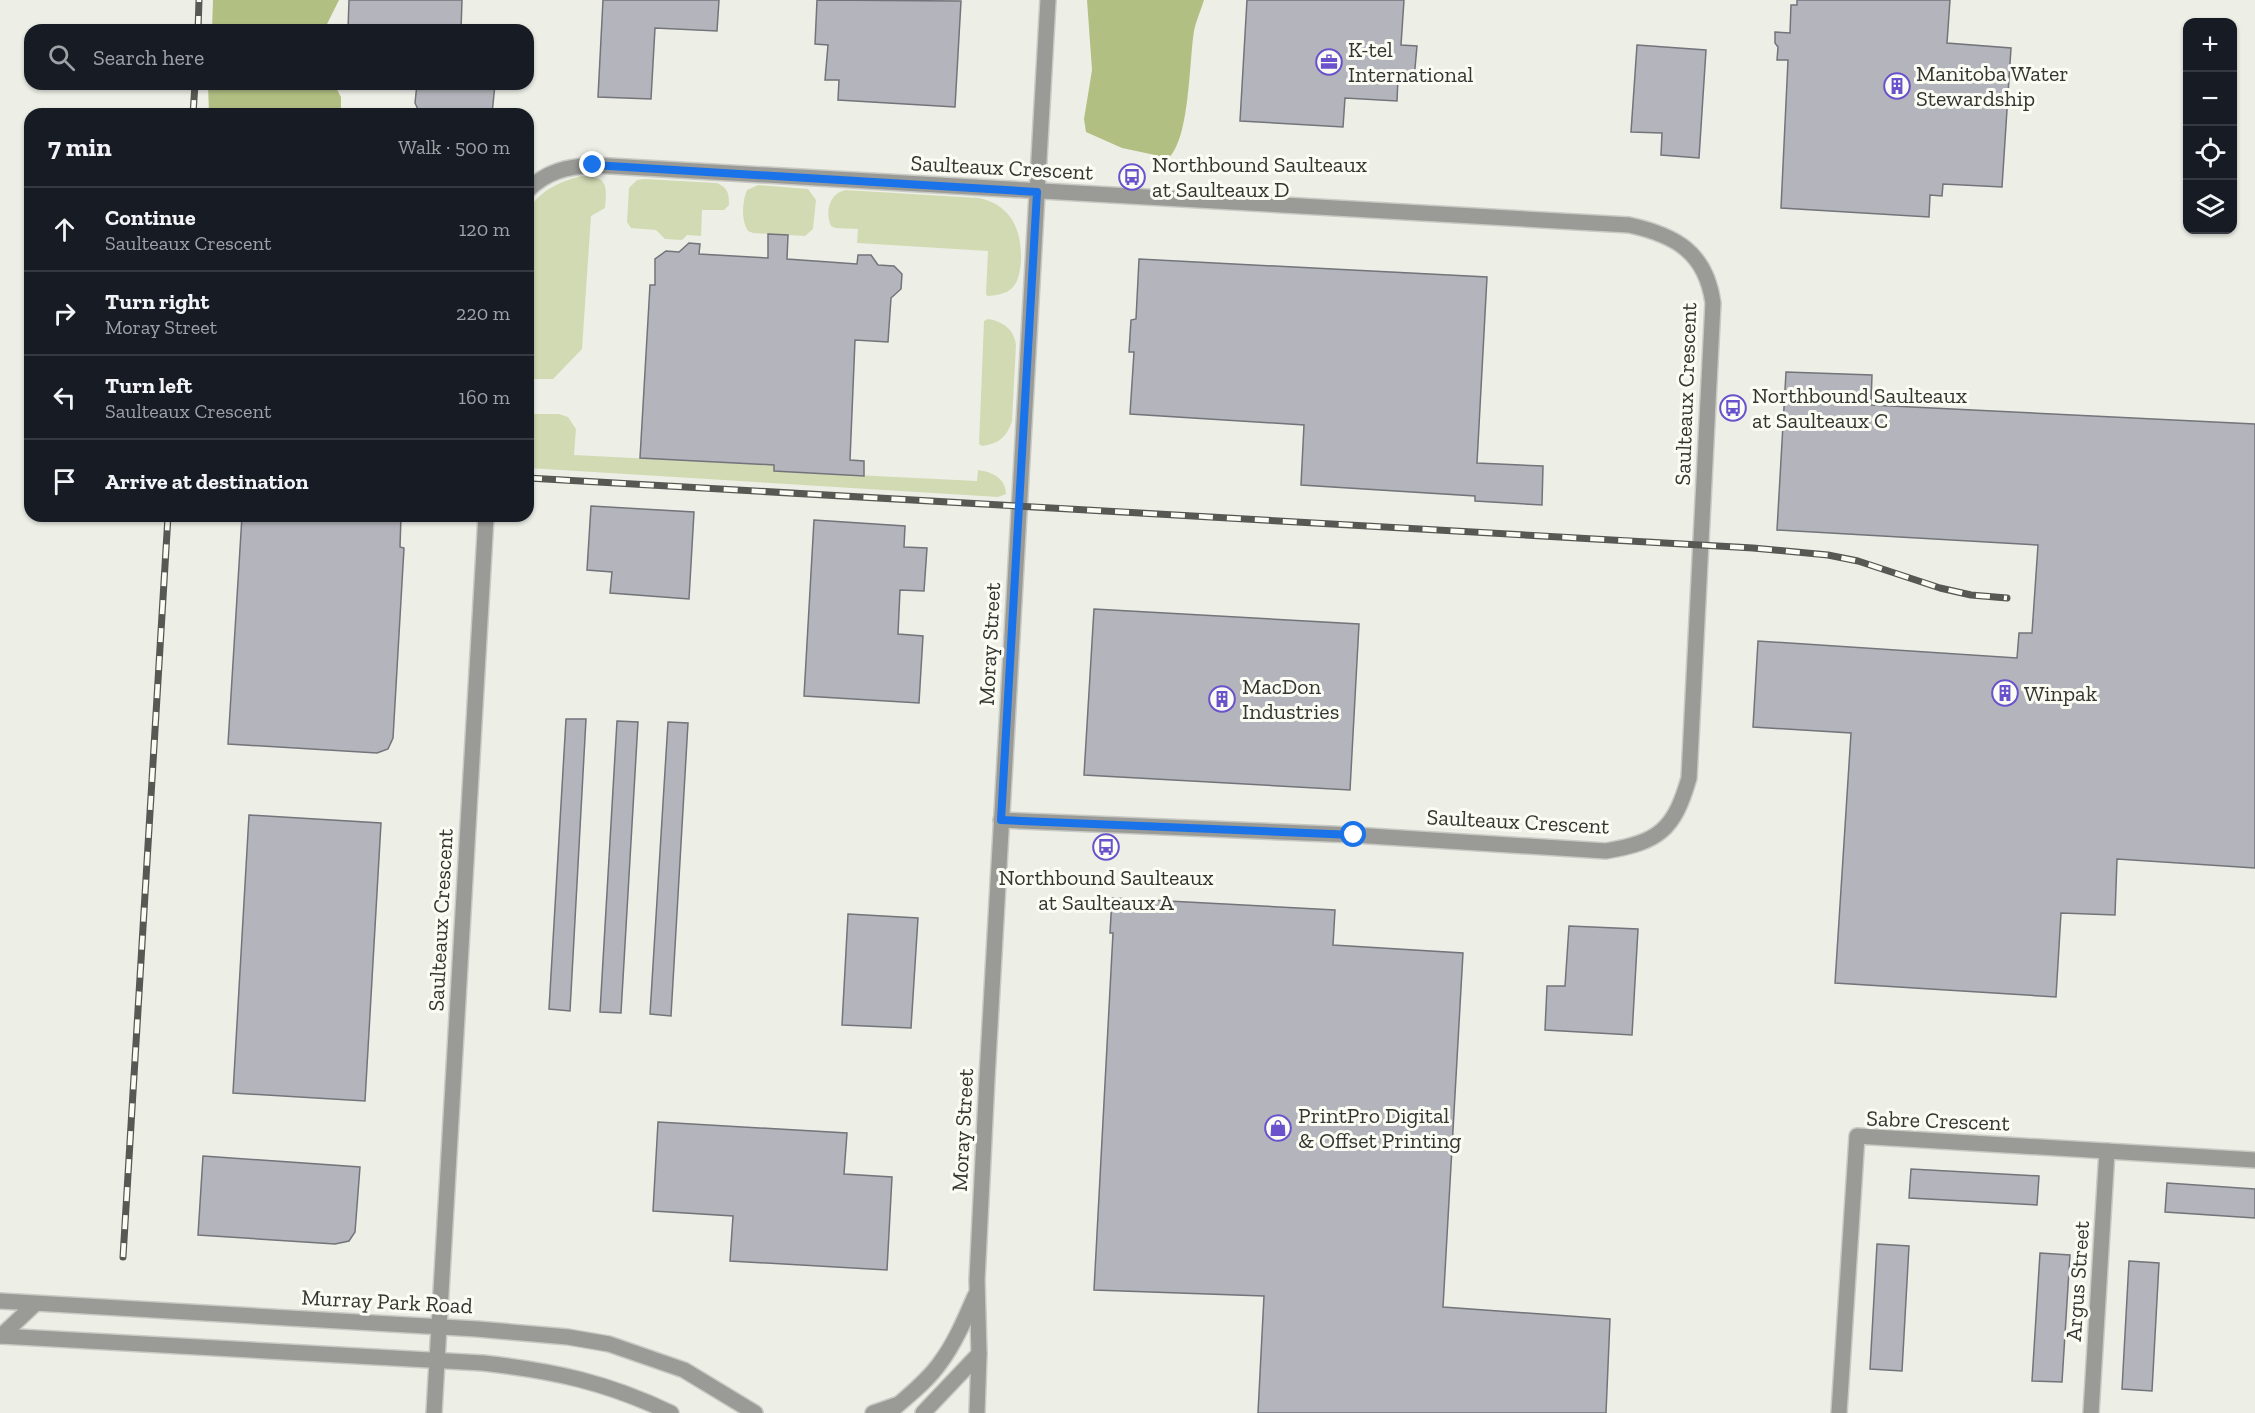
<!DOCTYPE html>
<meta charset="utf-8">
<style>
:root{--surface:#171b24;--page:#20242c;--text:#f1f3f6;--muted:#9ea1a6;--line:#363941}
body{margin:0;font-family:"Zilla Slab",serif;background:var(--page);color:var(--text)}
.controls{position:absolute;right:18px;top:18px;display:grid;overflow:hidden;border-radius:12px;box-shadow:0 2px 4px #0004}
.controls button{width:54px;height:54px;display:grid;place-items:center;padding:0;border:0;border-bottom:2px solid var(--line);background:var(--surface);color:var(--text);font:30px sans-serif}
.stop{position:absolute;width:18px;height:18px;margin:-14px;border:4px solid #1a73e8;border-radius:50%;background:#fff}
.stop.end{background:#1a73e8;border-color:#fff;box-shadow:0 2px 6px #0008}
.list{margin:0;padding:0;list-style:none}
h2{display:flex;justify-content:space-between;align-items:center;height:78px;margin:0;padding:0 24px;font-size:26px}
h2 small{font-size:20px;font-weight:400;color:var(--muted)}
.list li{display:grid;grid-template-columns:39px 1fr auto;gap:18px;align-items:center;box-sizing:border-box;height:84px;padding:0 24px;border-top:2px solid var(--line)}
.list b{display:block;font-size:22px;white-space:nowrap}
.list p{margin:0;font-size:20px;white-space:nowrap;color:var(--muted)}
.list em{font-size:20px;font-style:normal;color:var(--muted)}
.icon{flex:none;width:33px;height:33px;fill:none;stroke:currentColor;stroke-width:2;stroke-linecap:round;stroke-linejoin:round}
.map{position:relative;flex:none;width:2255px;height:1413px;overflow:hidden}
.search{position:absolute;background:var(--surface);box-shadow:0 2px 4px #0004;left:24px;top:24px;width:510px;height:66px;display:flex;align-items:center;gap:15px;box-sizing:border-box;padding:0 21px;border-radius:18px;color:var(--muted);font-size:22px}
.panel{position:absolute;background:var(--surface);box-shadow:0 2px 4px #0004;left:24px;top:108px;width:510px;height:414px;border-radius:18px}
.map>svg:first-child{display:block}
</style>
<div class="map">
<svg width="2255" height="1413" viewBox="0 0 2255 1413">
<rect width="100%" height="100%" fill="#edefe7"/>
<g fill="#d2dab4">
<path d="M581,176c27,1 26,8 24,32l-14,8 -9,133 -29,30h-24l-1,-168c12,-21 31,-29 53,-35z"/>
<path d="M645,179l72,4c11,5 12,10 12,22l-5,5h-22l-1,26 -14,-1 -5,5 -17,-1 -9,-9 -25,-2 -4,-6 2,-34 8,-8z"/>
<path d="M758,185l50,4 8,11 -3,29 -8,7 -52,-3 -5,-2c-7,-11 -6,-29 -1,-41z"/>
<path d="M845,190l134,8c33,7 43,33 42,63 -2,24 -8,34 -34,35l-1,-3 2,-42 -131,-8 1,-14 -23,-1 -4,-2c-6,-14 -2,-32 14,-36z"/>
<path d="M988,319c14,2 26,10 28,26l-4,76c-5,16 -14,23 -30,25l-3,-2 5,-123z"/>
<path d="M528,414h31l9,3 8,12 -2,26 200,10v6l203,10 1,-11c14,2 28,8 28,24l-8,3 -470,-29z"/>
</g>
<g fill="#b2bf82">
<polygon points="213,0 339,0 327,24 331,30 212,30"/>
<path d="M1087,0h117c-3,10 -8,21 -10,31 -5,32 -4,105 -25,127l-47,-10 -36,-16 -2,-13 8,-49z"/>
<polygon points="208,84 334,84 341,97 341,114 209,114"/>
</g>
<g fill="#b4b4bc" stroke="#73737a" stroke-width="1.5">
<polygon points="349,0 462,0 461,30 348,30"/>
<polygon points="603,0 719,0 717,31 655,28 651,99 598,97"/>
<polygon points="817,0 961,1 955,107 838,100 839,80 825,80 828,45 815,44"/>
<polygon points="1247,0 1404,0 1401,45 1417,46 1414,79 1398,78 1397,101 1345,98 1343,127 1240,121"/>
<polygon points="1797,0 1950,0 1947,43 2011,48 2002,187 1943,184 1942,196 1930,195 1929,217 1781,208 1788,60 1777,60 1778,47 1775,43 1775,32 1790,33 1791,5 1797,5"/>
<polygon points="1637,45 1706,50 1699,158 1661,155 1662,133 1631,132"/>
<polygon points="417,84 495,84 492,114 420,114 415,103"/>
<polygon points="768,234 788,235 787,259 857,264 858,255 871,255 878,265 894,266 902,274 901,289 891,298 888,342 855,340 850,460 864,461 864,476 774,471 774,465 640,458 650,285 655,285 655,259 666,251 679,252 689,243 700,244 699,254 768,258"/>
<polygon points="1139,259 1487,277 1477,463 1543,466 1542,505 1475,501 1475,496 1301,485 1304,425 1130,414 1134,352 1129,352 1131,320 1136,319"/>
<polygon points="1786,372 1872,375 1871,405 2255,424 2255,868 2117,859 2115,915 2061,913 2056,997 1835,983 1851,733 1753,727 1758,641 2017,658 2019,633 2032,633 2038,545 1777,530"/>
<polygon points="591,506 694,512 689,599 610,593 612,572 587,570"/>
<polygon points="242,516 401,516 400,547 404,548 393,738 388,749 377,753 228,744"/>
<polygon points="814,520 905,526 904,547 927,548 924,591 900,590 898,634 923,636 919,703 804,696"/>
<polygon points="1094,609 1359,624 1350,790 1084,775"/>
<polygon points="566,719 586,719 570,1011 549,1009"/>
<polygon points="617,721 638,722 621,1013 600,1012"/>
<polygon points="668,722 688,723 671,1016 650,1014"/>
<polygon points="249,815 381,823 365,1101 233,1093"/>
<polygon points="1112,898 1335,910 1333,945 1463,953 1443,1307 1610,1319 1606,1413 1258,1413 1264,1296 1094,1290 1113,933 1110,933"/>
<polygon points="848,914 918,918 911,1028 842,1025"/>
<polygon points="1569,926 1638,929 1632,1035 1545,1030 1547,986 1565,986"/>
<polygon points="658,1122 847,1133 844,1174 892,1177 887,1270 730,1261 733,1216 653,1211"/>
<polygon points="203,1156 360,1167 355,1232 349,1241 335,1244 198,1235"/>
<polygon points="1911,1169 2039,1176 2037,1205 1909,1198"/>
<polygon points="2167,1183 2255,1189 2255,1218 2165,1212"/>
<polygon points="1877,1244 1909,1246 1902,1371 1870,1369"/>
<polygon points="2040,1253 2070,1255 2062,1382 2032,1381"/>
<polygon points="2129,1261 2159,1263 2152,1391 2122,1389"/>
</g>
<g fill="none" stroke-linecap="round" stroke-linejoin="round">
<g stroke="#c8cac3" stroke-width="18">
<g id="minor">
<path d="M528,190c19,-19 39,-23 65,-25l1036,60c46,10 77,27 84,78l-24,475c-15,52 -30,64 -83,73l-252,-16 -353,-15"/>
<polyline points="0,1301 477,1329 568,1337 609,1344 684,1370 755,1413"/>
<path d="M0,1336l483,27c71,8 123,19 188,50"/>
<polyline points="1,1336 35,1304"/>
<polyline points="434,1413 486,516"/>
<polyline points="873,1413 896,1405"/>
<path d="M889,1413c17,-16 37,-30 51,-50 15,-20 25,-44 35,-67"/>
<polyline points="923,1413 979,1354"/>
<polyline points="977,1413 979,1354 977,1280 987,1078 1048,0"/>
<polyline points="1839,1413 1857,1136 2255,1160"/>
<polyline points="2091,1413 2107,1151"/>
</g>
</g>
<use href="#minor" stroke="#9a9a97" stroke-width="15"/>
<g stroke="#575854" stroke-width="7">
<g id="rail">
<polyline points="198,30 199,0"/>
<polyline points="193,114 195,84"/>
<polyline points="528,478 1753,548 1828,555 1858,561 1940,588 1971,595 2007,598"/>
<polyline points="123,1257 168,516"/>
</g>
</g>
<use href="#rail" stroke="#fbfdf4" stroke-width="4.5" stroke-dasharray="14" stroke-linecap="butt"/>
</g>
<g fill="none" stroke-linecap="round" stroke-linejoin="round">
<polyline stroke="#1a73e8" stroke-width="8" points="593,165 1037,192 1001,820 1354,835"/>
</g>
<defs>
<g id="office-ring" transform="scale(1.35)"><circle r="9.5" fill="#fbfdf4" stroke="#6952cc" stroke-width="1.5"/><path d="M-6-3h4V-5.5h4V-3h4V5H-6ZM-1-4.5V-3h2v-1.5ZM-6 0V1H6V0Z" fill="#6952cc"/></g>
<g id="building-ring" transform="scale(1.35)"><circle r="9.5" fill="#fbfdf4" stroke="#6952cc" stroke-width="1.5"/><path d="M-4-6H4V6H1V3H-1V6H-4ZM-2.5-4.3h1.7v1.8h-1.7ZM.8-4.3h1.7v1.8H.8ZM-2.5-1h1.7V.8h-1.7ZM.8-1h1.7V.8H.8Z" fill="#6952cc"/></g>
<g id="bus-ring" transform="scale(1.35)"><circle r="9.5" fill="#fbfdf4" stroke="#6952cc" stroke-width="1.5"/><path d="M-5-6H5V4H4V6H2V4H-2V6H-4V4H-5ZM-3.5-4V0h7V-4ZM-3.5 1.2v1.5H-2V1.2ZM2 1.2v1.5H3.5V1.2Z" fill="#6952cc"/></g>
<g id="shop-ring" transform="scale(1.35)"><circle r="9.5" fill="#fbfdf4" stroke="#6952cc" stroke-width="1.5"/><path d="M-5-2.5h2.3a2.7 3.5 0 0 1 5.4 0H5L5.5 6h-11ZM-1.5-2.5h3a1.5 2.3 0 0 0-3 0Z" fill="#6952cc"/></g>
</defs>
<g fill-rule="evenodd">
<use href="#office-ring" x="1329" y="62"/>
<use href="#building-ring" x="1897" y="86"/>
<use href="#bus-ring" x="1132" y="177"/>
<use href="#bus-ring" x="1733" y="408"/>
<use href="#building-ring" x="2005" y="693"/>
<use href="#building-ring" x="1222" y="699"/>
<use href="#bus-ring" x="1106" y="847"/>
<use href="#shop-ring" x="1278" y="1128"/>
</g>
<g text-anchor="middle" stroke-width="6" stroke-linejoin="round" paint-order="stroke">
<g font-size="22" fill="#343531" stroke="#fbfdf4" text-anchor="start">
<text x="1348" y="57">K-tel<tspan x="1348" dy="25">International</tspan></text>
<text x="1916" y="81">Manitoba Water<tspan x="1916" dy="25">Stewardship</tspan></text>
<text x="1152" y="172">Northbound Saulteaux<tspan x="1152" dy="25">at Saulteaux D</tspan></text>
<text x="1752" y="403">Northbound Saulteaux<tspan x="1752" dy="25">at Saulteaux C</tspan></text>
<text x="1242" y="694">MacDon<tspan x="1242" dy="25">Industries</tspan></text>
<text x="2024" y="701">Winpak</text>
<text x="1106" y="885" text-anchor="middle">Northbound Saulteaux<tspan x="1106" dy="25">at Saulteaux A</tspan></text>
<text x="1298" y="1123">PrintPro Digital<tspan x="1298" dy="25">&amp; Offset Printing</tspan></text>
</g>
<g font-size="22" fill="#343531" stroke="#fbfdf4">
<text transform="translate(1002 167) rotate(3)" y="8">Saulteaux Crescent</text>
<text transform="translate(1685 394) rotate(-88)" y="8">Saulteaux Crescent</text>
<text transform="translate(989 644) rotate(-87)" y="8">Moray Street</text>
<text transform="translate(1518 821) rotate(3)" y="8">Saulteaux Crescent</text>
<text transform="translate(440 920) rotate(-87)" y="8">Saulteaux Crescent</text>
<text transform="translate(1938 1120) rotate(2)" y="8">Sabre Crescent</text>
<text transform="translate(962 1130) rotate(-87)" y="8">Moray Street</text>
<text transform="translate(2077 1281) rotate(-86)" y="8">Argus Street</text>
<text transform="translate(387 1301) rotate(3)" y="8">Murray Park Road</text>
</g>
</g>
</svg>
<div class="controls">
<button>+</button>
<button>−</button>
<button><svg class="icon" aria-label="locate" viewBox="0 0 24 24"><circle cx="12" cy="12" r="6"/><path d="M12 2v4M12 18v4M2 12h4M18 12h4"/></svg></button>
<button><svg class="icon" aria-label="layers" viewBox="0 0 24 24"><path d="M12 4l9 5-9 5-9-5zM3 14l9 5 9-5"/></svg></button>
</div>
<div class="stop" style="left:1354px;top:835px"></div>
<div class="stop end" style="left:593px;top:165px"></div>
<div class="search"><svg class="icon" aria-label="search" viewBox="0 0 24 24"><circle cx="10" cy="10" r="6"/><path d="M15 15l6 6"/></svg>Search here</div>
<section class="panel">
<h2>7 min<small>Walk · 500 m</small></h2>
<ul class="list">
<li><svg class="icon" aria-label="ahead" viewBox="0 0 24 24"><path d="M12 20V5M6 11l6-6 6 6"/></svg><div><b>Continue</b><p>Saulteaux Crescent</p></div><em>120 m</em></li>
<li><svg class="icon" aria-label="right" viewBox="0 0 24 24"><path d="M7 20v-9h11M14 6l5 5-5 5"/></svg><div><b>Turn right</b><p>Moray Street</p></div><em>220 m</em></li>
<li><svg class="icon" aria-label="left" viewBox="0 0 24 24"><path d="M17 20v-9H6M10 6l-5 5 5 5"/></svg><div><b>Turn left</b><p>Saulteaux Crescent</p></div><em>160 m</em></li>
<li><svg class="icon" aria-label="arrive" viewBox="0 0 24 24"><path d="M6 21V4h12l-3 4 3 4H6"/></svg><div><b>Arrive at destination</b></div></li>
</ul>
</section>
</div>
